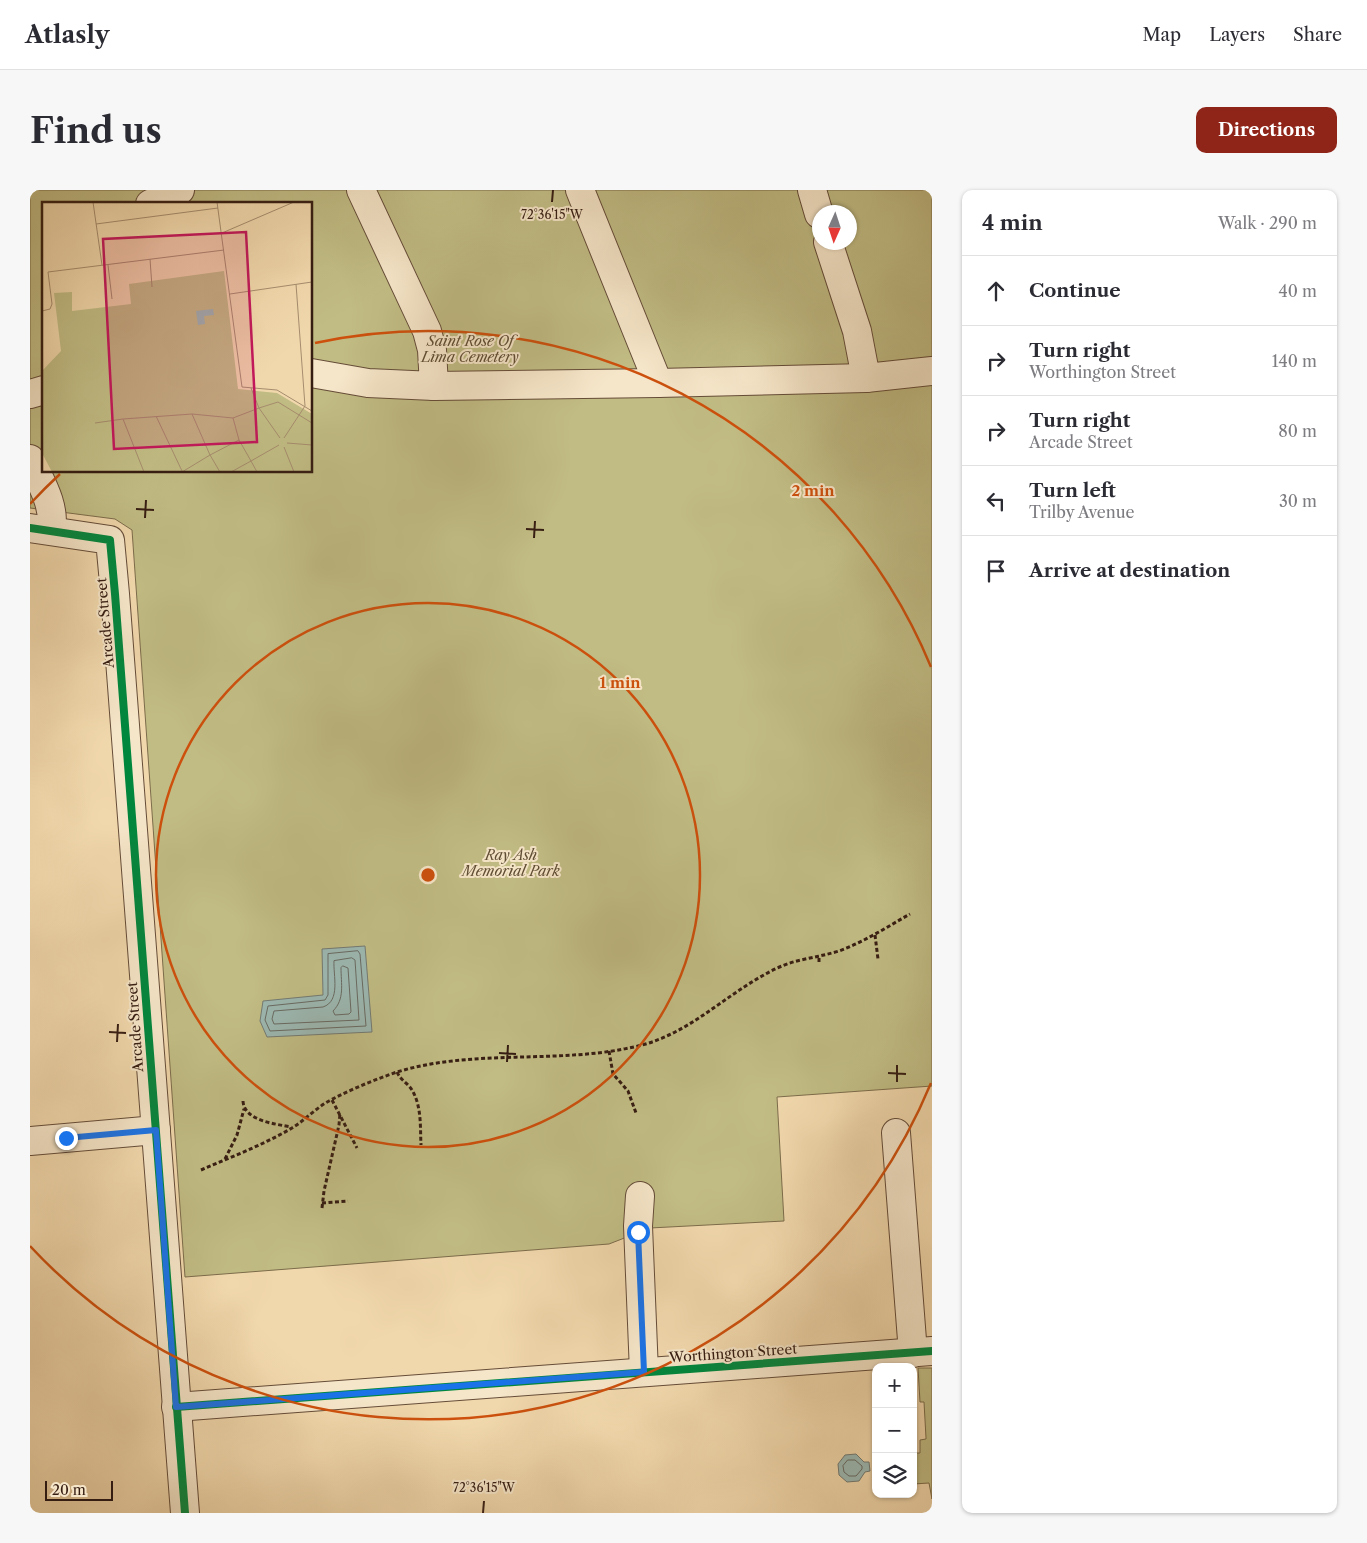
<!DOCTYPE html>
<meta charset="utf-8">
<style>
:root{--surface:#fff;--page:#f7f7f7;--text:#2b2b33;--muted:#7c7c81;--line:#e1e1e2;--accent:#8f2418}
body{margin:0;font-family:"Libre Caslon Text",serif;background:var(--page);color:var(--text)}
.controls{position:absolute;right:15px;bottom:15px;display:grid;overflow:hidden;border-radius:10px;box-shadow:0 1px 4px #0004}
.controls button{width:45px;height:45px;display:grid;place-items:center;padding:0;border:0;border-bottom:1px solid var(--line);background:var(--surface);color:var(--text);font:25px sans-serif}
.compass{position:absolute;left:782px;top:15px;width:45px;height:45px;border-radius:50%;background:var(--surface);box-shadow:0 1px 4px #0004;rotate:183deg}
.scale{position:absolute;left:15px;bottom:12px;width:68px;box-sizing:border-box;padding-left:5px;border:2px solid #361d12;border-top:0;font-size:14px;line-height:18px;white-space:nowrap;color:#361d12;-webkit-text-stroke:4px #f6e6c9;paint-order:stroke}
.stop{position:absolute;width:15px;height:15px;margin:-11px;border:4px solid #1a73e8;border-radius:50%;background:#fff}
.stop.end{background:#1a73e8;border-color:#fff;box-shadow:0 1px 5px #0008}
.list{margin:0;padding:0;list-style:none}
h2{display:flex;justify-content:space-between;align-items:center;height:65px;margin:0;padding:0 20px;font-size:21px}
h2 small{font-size:16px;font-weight:400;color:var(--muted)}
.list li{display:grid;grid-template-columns:32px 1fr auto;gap:15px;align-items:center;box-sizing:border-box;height:70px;padding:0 20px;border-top:1px solid var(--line)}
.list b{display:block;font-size:19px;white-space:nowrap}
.list p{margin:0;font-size:16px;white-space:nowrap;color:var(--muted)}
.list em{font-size:16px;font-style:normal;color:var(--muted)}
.icon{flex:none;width:28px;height:28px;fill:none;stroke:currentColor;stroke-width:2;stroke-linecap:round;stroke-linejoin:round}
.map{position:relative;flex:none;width:902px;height:1323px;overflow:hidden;border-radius:10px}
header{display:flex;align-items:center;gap:30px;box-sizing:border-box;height:70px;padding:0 25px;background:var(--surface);border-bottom:1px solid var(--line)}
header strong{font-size:24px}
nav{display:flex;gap:28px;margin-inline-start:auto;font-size:18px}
.intro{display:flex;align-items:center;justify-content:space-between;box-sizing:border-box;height:120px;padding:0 30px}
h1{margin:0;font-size:35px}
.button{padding:12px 22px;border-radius:10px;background:var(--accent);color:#fff;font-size:18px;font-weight:700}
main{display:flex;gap:30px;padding:0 30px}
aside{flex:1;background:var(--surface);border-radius:10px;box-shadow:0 1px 4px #0004}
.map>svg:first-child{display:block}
</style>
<header>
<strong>Atlasly</strong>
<nav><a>Map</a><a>Layers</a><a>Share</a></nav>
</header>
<div class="intro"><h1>Find us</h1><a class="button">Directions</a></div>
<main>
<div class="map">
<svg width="902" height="1323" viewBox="0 0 902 1323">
<rect width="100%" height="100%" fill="#f1d8ac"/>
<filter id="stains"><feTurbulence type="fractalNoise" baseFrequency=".004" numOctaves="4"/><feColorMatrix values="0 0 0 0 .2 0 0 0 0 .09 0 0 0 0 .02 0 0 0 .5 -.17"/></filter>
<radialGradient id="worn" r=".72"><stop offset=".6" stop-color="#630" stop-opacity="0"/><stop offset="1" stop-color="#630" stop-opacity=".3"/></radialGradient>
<g fill="#c1bc84" stroke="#7c6c4b" fill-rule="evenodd">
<path d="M0,0h902v896l-155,11 7,124 -134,7 -41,16 -424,33 -53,-747 -17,-11 -85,-11zM14,14h267v267h-267zM789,22h30v30h-30z"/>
<polygon points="888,1178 902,1178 902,1309 899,1293 883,1294 883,1263 890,1263 890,1250 896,1249 896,1248 894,1212 890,1212"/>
</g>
<g fill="#9cb8b2" stroke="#737a72">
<polygon points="335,756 342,842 237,847 230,831 233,811 293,805 292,759"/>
<polygon points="826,1264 834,1272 839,1272 840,1281 835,1282 829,1291 817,1292 809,1285 808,1274 815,1265"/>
</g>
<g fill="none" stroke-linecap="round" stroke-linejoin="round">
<g stroke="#696a62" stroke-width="1">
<polygon points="328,761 330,764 336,836 240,841 235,830 238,816 295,810 298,805 298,764"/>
<path d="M322,768l3,2 4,60 -85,4 -2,-5 2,-8 49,-4c18,-6 10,-32 11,-46z"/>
<path d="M313,776l5,2 3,44 -2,2 -14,1 -2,-4c12,-12 8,-27 8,-43z"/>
<polygon points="818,1270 825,1270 832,1276 832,1279 826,1286 819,1286 814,1282 813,1276"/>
</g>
<g stroke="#654c38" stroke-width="30">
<g id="minor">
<polyline points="550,0 628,193"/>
<polyline points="782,0 789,24"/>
<polyline points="120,14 150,0"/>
<polyline points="798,52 827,141 836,188 902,181"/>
<polyline points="281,183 338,193 404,196 402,160 397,141 331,0"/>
<polyline points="404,196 628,193 836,188"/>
<polyline points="0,204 14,200"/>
<path d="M0,269c10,22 26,47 21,71"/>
<polyline points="0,338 80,350 85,404 155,1323"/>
<polyline points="866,943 883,1163"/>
<polyline points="0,951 126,940"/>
<polyline points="610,1006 608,1036 614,1182"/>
<polyline points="146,1217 902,1161"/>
</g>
</g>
<g stroke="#361d12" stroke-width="3" stroke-dasharray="4 2.5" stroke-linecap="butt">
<polyline points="845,745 848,769"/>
<polyline points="789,768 789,774"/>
<polyline points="579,861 583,884 598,901 606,923"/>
<path d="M367,882c4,9 11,11 15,18 10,17 8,37 9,55"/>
<polyline points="302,910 327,958"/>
<path d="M213,911c1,20 33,23 48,26"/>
<polyline points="195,969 207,945 214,919"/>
<path d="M171,980c30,-13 62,-25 91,-42 13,-8 24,-20 37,-27 22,-12 45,-21 68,-29 78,-24 163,-7 241,-26 48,-11 83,-47 124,-70 12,-7 25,-13 39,-16 13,-3 25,-5 38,-9 25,-9 48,-24 71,-37"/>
<polyline points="292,1013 318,1011"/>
<polyline points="292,1018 294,1001 309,935 310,923"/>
</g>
<use href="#minor" stroke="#f6e6c9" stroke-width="28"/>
<g stroke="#f6e6c9" stroke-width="11">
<g id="cycleway">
<polyline points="0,338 80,350 85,404 155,1323"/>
<polyline points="146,1217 902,1161"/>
</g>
</g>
<use href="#cycleway" stroke="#00873e" stroke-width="8"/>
</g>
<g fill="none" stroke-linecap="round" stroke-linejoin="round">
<polyline stroke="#1a73e8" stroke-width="6" points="36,948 126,940 146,1217 614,1182 608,1042"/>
</g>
<path fill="none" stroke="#361d12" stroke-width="2" d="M522,12l1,-12M106,319l18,1M115,328l1,-18M496,339l18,1M504,348l1,-17M79,842l17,1M87,852l1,-18M469,863l17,1M477,872l1,-17M858,883l18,1M867,892v-17M453,1323l1,-12"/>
<g fill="none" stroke="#cd500d" stroke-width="2.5">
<circle cx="398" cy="685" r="272"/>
<path d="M901 893A544 544 0 0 1 0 1056M0 314A544 544 0 0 1 30 284M285 153A544 544 0 0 1 901 477"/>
</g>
<g text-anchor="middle" stroke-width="4" stroke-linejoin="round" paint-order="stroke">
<g font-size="14" font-style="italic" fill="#604d34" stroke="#f6e6c9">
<text x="440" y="156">Saint Rose Of<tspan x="440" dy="16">Lima Cemetery</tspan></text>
<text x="481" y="670">Ray Ash<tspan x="481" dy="16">Memorial Park</tspan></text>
</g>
<g font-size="14" fill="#361d12" stroke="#f6e6c9">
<text transform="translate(75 433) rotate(-95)" y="5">Arcade Street</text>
<text transform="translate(105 837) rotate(-94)" y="5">Arcade Street</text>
<text transform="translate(703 1163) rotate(-4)" y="5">Worthington Street</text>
</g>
</g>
<g transform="translate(12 12)">
<rect width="270" height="270" fill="#f1d8ac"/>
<path d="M182,69l14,118 39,4 35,21v58h-260l-10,-19v-82l19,-20 -7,-58 18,-1v19l59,-7 -2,-20z" fill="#c1bc84"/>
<path d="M171,107l1,6 -10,1 1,8 -7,1 -2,-14z" fill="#9cb8b2"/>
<path fill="none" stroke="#a68d6e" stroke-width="1" d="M51,0l9,63M175,0l25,185 35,3 35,21M54,22l122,-16M180,31l72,-31M108,57l2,28M66,63l4,34M254,82l9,122M188,92l82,-12M0,109l8,-2 2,-5 -4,-32 176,-22M114,214l26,55M191,216l6,22 -29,15 -18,-41 41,4 26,-10 -8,-20M81,217l69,-5M53,221l28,-4 21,53M238,236l-21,-30 19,-6 34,21M242,236l21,-32M197,238l12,21 28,-16M245,241l25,2M242,245l10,25M140,270l28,-17 10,17M189,270l20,-11 6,11"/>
<path fill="#c2185b" fill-opacity="0.15" stroke="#c2185b" stroke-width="2.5" d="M204,30l11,210 -143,7 -11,-210z"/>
<rect width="270" height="270" fill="none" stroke="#361d12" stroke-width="2.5"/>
</g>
<g font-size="12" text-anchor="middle" fill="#361d12" stroke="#f6e6c9" stroke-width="4" stroke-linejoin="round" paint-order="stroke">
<text x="522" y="29">72°36'15"W</text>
<text x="454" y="1302">72°36'15"W</text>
</g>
<circle cx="398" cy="685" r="8" fill="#cd500d" stroke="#f6e6c9" stroke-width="2.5"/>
<g font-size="15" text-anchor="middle" font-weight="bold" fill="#cd500d" stroke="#f6e6c9" stroke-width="4" stroke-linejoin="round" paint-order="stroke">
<text x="783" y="306">2 min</text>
<text x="590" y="498">1 min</text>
</g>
<rect width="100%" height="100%" filter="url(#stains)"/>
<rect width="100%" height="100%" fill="url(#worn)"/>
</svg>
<div class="controls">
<button>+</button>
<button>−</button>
<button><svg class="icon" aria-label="layers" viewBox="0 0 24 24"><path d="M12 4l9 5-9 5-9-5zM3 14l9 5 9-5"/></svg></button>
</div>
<svg class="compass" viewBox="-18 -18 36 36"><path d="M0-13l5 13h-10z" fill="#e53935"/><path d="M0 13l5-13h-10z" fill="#7c7c81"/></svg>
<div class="scale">20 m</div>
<div class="stop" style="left:608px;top:1042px"></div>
<div class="stop end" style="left:36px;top:948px"></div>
</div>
<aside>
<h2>4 min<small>Walk · 290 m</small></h2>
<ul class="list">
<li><svg class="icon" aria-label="ahead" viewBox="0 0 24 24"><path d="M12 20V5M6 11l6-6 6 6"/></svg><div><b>Continue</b></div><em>40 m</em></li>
<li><svg class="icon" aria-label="right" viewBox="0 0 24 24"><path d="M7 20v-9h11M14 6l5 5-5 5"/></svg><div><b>Turn right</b><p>Worthington Street</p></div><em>140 m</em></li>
<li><svg class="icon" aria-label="right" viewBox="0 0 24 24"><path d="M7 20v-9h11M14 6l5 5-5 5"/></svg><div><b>Turn right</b><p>Arcade Street</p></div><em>80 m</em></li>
<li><svg class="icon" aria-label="left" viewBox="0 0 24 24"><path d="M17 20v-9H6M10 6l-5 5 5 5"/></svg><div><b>Turn left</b><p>Trilby Avenue</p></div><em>30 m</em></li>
<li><svg class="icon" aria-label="arrive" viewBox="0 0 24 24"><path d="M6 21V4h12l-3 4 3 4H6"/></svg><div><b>Arrive at destination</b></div></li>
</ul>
</aside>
</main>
